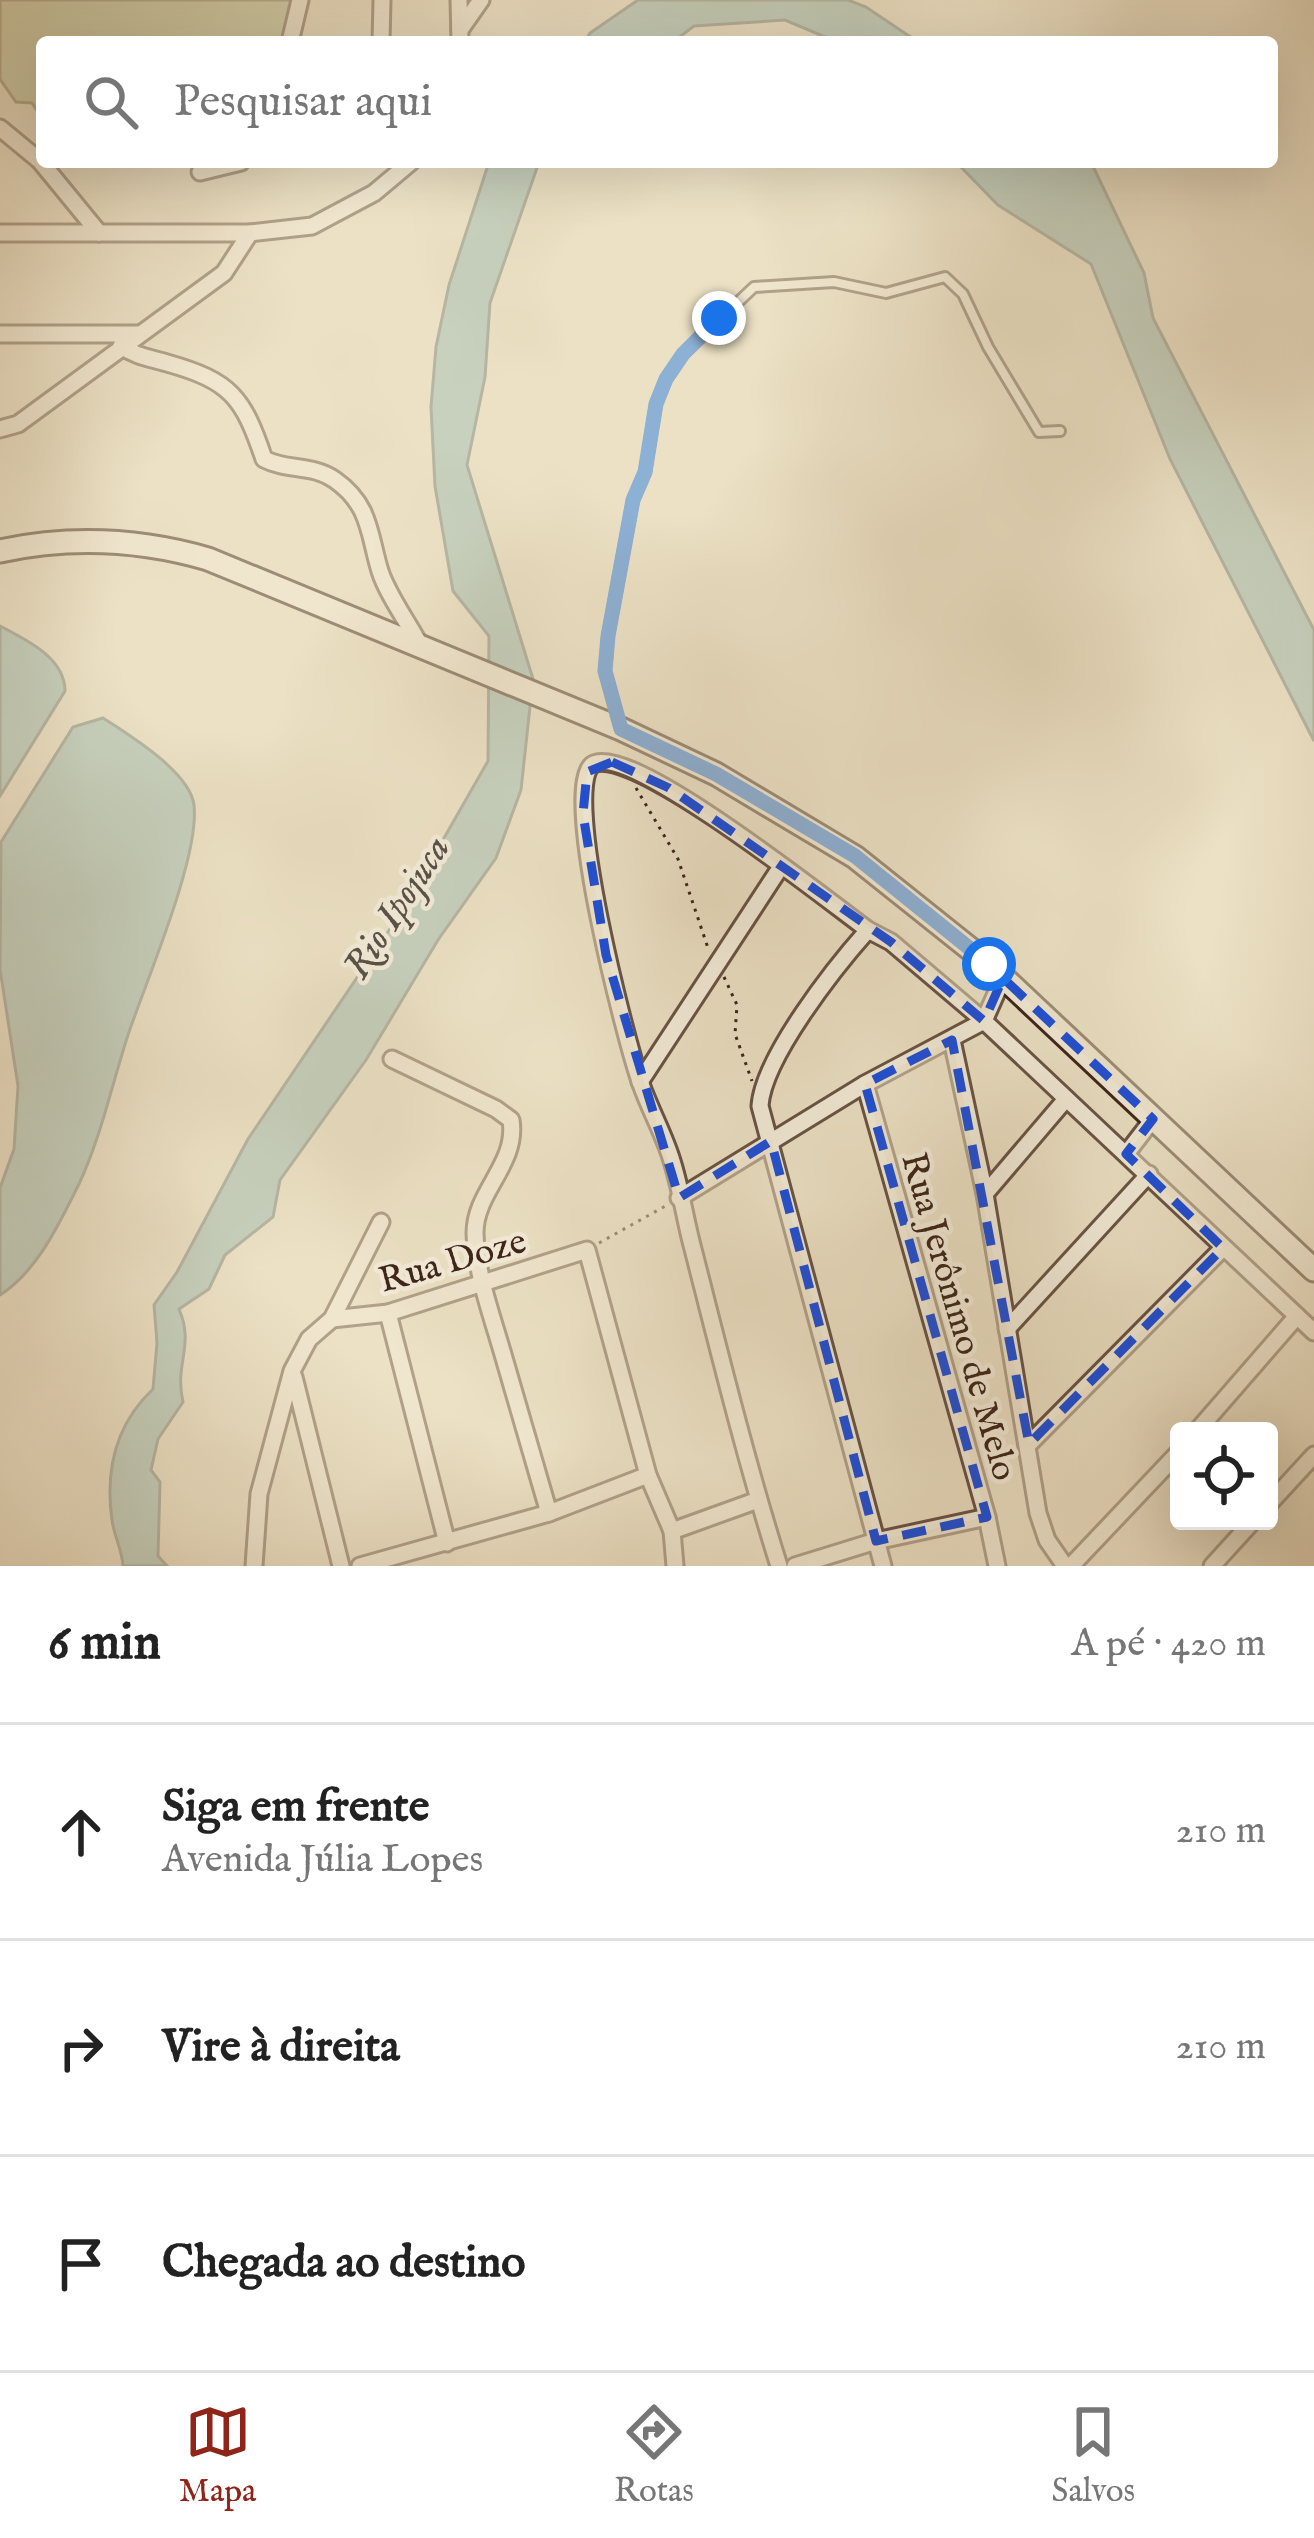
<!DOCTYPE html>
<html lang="pt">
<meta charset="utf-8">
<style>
:root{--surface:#fff;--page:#f6f6f6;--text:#222;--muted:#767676;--line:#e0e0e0;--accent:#8f2418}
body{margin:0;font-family:"IM FELL English",serif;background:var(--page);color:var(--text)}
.controls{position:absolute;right:36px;bottom:36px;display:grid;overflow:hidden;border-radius:12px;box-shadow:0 12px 48px #0002}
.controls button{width:108px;height:108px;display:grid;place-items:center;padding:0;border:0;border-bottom:3px solid var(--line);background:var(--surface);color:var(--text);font:60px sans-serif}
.stop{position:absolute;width:36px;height:36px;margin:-27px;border:9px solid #1a73e8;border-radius:50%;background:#fff}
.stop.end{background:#1a73e8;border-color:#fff;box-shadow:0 3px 12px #0008}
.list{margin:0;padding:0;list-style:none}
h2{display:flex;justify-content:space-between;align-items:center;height:156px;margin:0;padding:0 48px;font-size:51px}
h2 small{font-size:39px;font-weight:400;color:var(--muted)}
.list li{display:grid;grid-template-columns:78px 1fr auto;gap:36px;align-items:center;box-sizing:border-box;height:216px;padding:0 48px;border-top:3px solid var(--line)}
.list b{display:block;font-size:45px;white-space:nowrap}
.list p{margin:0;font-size:39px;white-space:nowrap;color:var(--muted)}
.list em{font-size:39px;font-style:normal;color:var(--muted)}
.icon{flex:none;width:66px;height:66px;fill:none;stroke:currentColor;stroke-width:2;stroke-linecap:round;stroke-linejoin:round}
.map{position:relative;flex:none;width:1314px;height:1566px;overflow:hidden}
.search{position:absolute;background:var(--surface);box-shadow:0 12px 48px #0002;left:36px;right:36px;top:36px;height:132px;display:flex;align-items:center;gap:30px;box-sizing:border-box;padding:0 42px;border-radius:12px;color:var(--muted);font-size:45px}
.sheet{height:804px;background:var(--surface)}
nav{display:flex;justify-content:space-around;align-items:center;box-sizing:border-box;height:168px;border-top:3px solid var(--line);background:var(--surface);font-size:33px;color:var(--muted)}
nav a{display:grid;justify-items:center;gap:6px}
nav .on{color:var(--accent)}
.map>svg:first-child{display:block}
</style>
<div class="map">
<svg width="1314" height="1566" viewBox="0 0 1314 1566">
<rect width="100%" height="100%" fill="#ece1c5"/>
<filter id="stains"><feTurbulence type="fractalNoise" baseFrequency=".00167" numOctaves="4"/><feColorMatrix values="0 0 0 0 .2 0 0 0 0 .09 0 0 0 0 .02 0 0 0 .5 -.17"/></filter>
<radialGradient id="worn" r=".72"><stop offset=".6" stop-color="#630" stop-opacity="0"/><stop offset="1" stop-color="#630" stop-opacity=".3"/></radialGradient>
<polygon fill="#b9c294" stroke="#7a7356" stroke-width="3" points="0,0 295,0 283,42 42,42 42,118 32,103 16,102 0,79"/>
<g fill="#99bdb7" stroke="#748078" stroke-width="3">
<polygon points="638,0 848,0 866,7 918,42 837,42 785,20 694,26 673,42 585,42 590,33"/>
<path d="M489,162h50l-49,141 -5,74 -18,88 66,214 -12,111 -25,68 -58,82 -72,120 -86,120 -7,37 -48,38 -16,34 -30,20c16,37 -5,54 4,93l-25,37 -7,31 9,12 -2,74 9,10h-44c-1,-17 -9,-30 -11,-46 -7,-50 4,-96 41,-131l4,-46 -3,-38 23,-33 71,-133 156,-231 84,-147 1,-125 -36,-45 -18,-105 -4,-79 5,-60 13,-62z"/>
<polygon points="956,162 1091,162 1144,273 1153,318 1314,630 1314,741 1170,459 1091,264 998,205"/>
<path d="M0,626c27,14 65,32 65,65l-65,105z"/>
<path d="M103,718c26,17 87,54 91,87 6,52 -48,176 -66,230 -16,49 -27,102 -49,149 -19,38 -42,88 -79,111v-107l14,-39 4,-63 -18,-117 1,-127 72,-115z"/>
</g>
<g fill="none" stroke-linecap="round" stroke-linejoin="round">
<g stroke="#685344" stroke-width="14">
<polyline id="service" points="619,722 605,671 608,636 633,500 645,473 656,404 666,379 683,354 754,287 834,282 886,293 945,277 963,294 988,347 1039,432 1060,431"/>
</g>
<g stroke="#685344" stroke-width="21">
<g id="minor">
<polyline points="459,0 460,42"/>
<polyline points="460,30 481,0"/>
<polyline points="290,42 300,0"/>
<polyline points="381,42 382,0"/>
<polyline points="0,128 40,161 99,233"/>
<polyline points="200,172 241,162"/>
<polyline points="0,233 250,233 312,226 374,193 411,162"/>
<polyline points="0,334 138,334"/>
<path d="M121,346c14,10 29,12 46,17 64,18 76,34 97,96 23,12 49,5 71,21 36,25 34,56 45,91 7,23 29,53 41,76"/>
<polyline points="0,429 18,424 224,273 250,233"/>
<path d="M868,930c-33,37 -105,128 -108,176l123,460"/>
<polyline points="984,1021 1003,978"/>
<polyline points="952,1040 985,1194 1038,1513 1047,1540 1065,1566"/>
<path d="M392,1059l104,50 15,11c7,44 -36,71 -36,113 1,40 16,80 27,118 16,54 31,108 47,162"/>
<polyline points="640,1082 780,868"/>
<polyline points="865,1084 987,1517 997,1566"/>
<polyline points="1126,1154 1153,1119"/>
<polyline points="985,1194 1066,1099"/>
<polyline points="679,1198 865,1084 984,1021"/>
<polyline points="388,1313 447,1543"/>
<polyline points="332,1319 388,1313 587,1250 648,1475 672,1531 675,1566"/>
<polyline points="1007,1329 1149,1174"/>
<polyline points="294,1377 341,1566"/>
<polyline points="1197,1431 1297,1316"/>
<polyline points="1029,1444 1223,1248"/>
<polyline points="1269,1504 1314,1455"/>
<polyline points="672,1531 758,1500"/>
<polyline points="254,1566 259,1494 292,1371 309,1339 332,1319 381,1222"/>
<polyline points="360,1566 549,1513 648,1475"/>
<path d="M779,1566c-33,-105 -59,-211 -86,-317 -8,-29 -12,-60 -21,-88 -8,-27 -22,-51 -31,-77 -15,-42 -80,-293 -49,-319 34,-26 240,139 276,165l23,12 93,79 330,311"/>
<polyline points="795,1566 876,1541 987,1517"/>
<polyline points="1071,1566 1179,1452"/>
<polyline points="1212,1566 1253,1521"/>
</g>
</g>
<g stroke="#3c2419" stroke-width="27">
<path id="secondary" d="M0,551c70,-15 139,-12 208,8l413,170 95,45 139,83 134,107 325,306"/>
</g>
<g stroke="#3c2419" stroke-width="3" stroke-dasharray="3 6" stroke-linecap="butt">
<polyline points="636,788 678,859 708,948"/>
<polyline points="724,977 737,1005 735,1034 752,1081"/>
<polyline points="599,1243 669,1204"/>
</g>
<use href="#service" stroke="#f3ecd9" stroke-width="8"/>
<use href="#minor" stroke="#f3ecd9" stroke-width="15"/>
<use href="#secondary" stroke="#f3ecd9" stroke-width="21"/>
</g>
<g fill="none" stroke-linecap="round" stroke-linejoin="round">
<polyline stroke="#1a73e8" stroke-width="15" points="719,318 683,354 666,379 656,404 645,472 633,500 608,636 605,671 621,729 716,774 855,856 989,964"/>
</g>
<path d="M0 0H1314V1566H0ZM612,762l57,26 222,154 93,79 19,-43 150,141 -27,35 97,94 -194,196 -77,-404 -87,44 122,433 -111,24 -105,-400 -92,57 -73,-243 -23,-141 4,-42z" fill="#ece1c5" fill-opacity=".55" fill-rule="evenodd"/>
<path fill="none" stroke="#1d4ed8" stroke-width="9" stroke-dasharray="24 15" stroke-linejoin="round" d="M612,762l57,26 222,154 93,79 19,-43 150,141 -27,35 97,94 -194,196 -77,-404 -87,44 122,433 -111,24 -105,-400 -92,57 -73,-243 -23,-141 4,-42z"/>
<g text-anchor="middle" stroke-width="9" stroke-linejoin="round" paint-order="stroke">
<g font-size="36" fill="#3c2419" stroke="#f3ecd9">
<text transform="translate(452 1259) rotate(-16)" y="13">Rua Doze</text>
<text transform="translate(961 1316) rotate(74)" y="13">Rua Jerônimo de Melo</text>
</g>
<g font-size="39" font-style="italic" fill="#585248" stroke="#f3ecd9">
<text transform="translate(395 906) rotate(-57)" y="14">Rio Ipojuca</text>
</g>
</g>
<rect width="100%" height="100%" filter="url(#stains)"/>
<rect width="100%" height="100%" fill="url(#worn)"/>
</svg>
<div class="controls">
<button><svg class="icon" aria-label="locate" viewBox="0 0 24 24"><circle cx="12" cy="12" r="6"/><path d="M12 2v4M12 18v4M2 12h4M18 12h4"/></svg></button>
</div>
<div class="stop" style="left:989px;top:964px"></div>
<div class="stop end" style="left:719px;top:318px"></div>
<div class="search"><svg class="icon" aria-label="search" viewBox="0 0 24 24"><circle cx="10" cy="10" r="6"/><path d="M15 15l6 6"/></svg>Pesquisar aqui</div>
</div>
<section class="sheet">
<h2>6 min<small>A pé · 420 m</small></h2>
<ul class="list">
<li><svg class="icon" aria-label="ahead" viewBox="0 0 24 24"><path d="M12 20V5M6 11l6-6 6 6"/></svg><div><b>Siga em frente</b><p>Avenida Júlia Lopes</p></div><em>210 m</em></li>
<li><svg class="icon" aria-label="right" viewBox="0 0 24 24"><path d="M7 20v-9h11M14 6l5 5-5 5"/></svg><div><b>Vire à direita</b></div><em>210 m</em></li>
<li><svg class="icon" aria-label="arrive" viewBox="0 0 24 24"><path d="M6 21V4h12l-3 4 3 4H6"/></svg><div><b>Chegada ao destino</b></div></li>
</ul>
</section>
<nav>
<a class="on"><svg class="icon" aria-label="map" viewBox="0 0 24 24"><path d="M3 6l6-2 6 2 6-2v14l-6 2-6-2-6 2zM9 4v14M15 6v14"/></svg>Mapa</a>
<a><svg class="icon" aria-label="directions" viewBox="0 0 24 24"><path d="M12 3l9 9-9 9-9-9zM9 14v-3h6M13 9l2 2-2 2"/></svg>Rotas</a>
<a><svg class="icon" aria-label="saved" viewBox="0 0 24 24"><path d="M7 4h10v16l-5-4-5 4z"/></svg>Salvos</a>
</nav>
